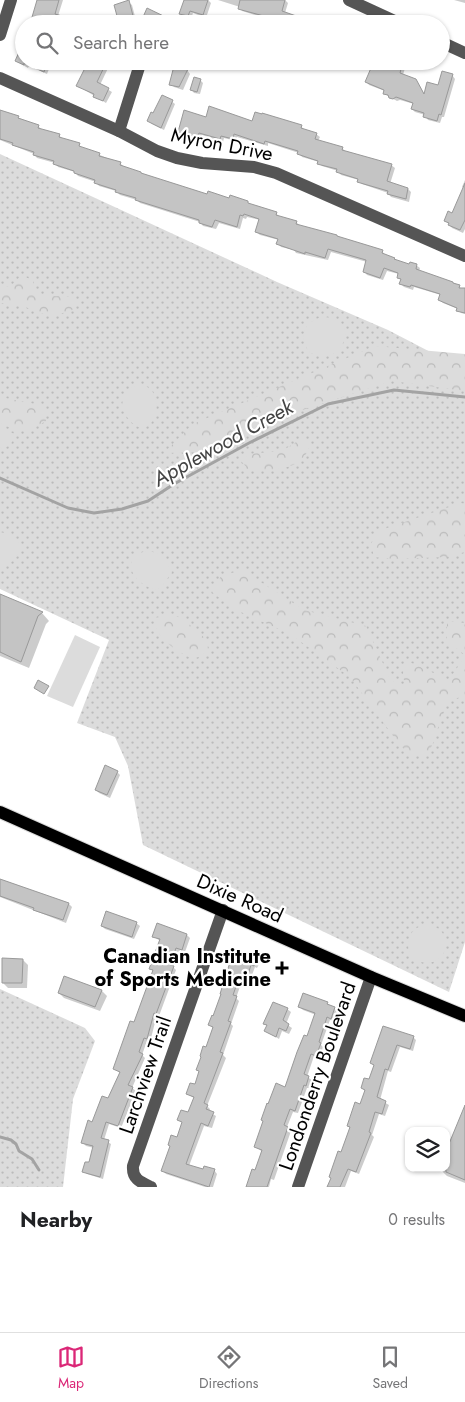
<!DOCTYPE html>
<style>
:root{--surface:#fff;--page:#f2f2f2;--text:#202124;--muted:#757577;--line:#e0e0e0;--accent:#db2777}
body{margin:0;font-family:Jost,sans-serif;background:var(--page);color:var(--text)}
.controls{position:absolute;right:15px;bottom:15px;display:grid;overflow:hidden;border-radius:10px;box-shadow:0 1px 4px #0004}
.controls button{width:45px;height:45px;display:grid;place-items:center;padding:0;border:0;border-bottom:1px solid var(--line);background:var(--surface);color:var(--text);font:25px sans-serif}
.list{margin:0;padding:0;list-style:none}
h2{display:flex;justify-content:space-between;align-items:center;height:65px;margin:0;padding:0 20px;font-size:21px}
h2 small{font-size:16px;font-weight:400;color:var(--muted)}
.icon{flex:none;width:28px;height:28px;fill:none;stroke:currentColor;stroke-width:2;stroke-linecap:round;stroke-linejoin:round}
.map{position:relative;flex:none;width:465px;height:1187px;overflow:hidden}
.search{position:absolute;background:var(--surface);box-shadow:0 1px 4px #0004;left:15px;right:15px;top:15px;height:55px;display:flex;align-items:center;gap:12px;box-sizing:border-box;padding:0 18px;border-radius:28px;color:var(--muted);font-size:19px}
.sheet{height:145px;background:var(--surface)}
nav{display:flex;justify-content:space-around;align-items:center;box-sizing:border-box;height:70px;border-top:1px solid var(--line);background:var(--surface);font-size:14px;color:var(--muted)}
nav a{display:grid;justify-items:center;gap:2px}
nav .on{color:var(--accent)}
.map>svg:first-child{display:block}
</style>
<div class="map">
<svg width="465" height="1187" viewBox="0 0 465 1187">
<defs>
<pattern id="grass-dots" width="8" height="8" patternUnits="userSpaceOnUse" patternTransform="scale(1.25)"><rect width="8" height="8" fill="#dcdcdc"/><path d="M2 2h.1M6 6h.1" fill="none" stroke="#bbb" stroke-width="1.8" stroke-linecap="round"/></pattern>
<pattern id="forest-crowns" width="20" height="18" patternUnits="userSpaceOnUse" patternTransform="scale(1.25)"><rect width="20" height="18" fill="#dcdcdc"/><path d="M2 6a3 3 0 1 1 6 0M12 15a3 3 0 1 1 6 0" fill="none" stroke="#bbb"/></pattern>
</defs>
<rect width="100%" height="100%" fill="#fff"/>
<g fill="url(#grass-dots)">
<polygon points="0,154 277,282 388,330 465,370 465,942 449,992 143,845 128,766 115,737 77,723 109,640 0,589"/>
<polygon points="0,989 85,1028 95,1041 73,1099 63,1187 0,1187"/>
</g>
<g fill="url(#forest-crowns)">
<polygon points="24,276 33,281 34,290 41,296 66,296 74,299 76,307 69,312 50,315 39,313 21,305 0,303 0,287 11,286 19,278"/>
<polygon points="375,346 465,354 465,391 392,381 290,414 212,452 164,453 193,424"/>
<path d="M0,397l45,9 1,15c-21,12 -25,12 -46,2z"/>
<path d="M301,439h5l4,5c-6,28 -40,27 -62,25l-7,-8 8,-7 33,-3z"/>
<polygon points="461,503 465,504 465,552 446,557 393,559 374,557 371,544 378,531"/>
<polygon points="242,570 304,610 366,626 390,679 405,689 403,673 405,660 449,680 465,656 465,696 446,701 434,741 427,756 411,756 399,744 350,677 290,634 234,609 212,592 221,576"/>
<path d="M171,615l11,3 25,22 1,10 -7,6 -8,3c-16,-7 -39,-22 -39,-41z"/>
<polygon points="447,621 465,623 465,655 447,641"/>
</g>
<g fill="#dcdcdc">
<path d="M322,317c45,1 16,57 -14,34 -9,-17 -4,-29 14,-34z"/>
<path d="M136,385c37,-3 18,69 -9,32 -9,-12 -4,-25 9,-32z"/>
<path d="M0,426l14,8c-1,8 -3,11 -11,15l-3,-2z"/>
<path d="M0,532l13,3c13,13 4,29 -13,30z"/>
<path d="M146,551c14,0 20,10 26,21l-9,13 -6,5c-22,-4 -40,-31 -11,-39z"/>
<polygon points="75,635 100,647 73,707 47,696"/>
<circle cx="427" cy="944" r="19"/>
</g>
<g fill="#0003">
<polygon points="37,0 63,0 58,16 64,20 63,24 31,24"/>
<polygon points="185,0 208,0 211,3 206,18 193,13 191,19 184,16 181,13"/>
<polygon points="218,0 285,0 288,3 285,13 301,19 304,22 304,24 273,24 272,20 242,11 240,7"/>
<polygon points="454,0 465,0 465,3"/>
<polygon points="128,2 132,5 137,24 116,24 119,16"/>
<polygon points="16,61 48,61 51,64 47,74 29,66 28,68"/>
<polygon points="77,61 111,62 100,85 112,92 106,103 78,86 86,69 79,66 76,63"/>
<polygon points="225,61 237,61 236,65"/>
<polygon points="370,61 407,61 403,75 416,80 425,95 452,75 455,79 444,117 442,117 440,123 428,120 425,115 415,112 412,109 414,104 400,100 397,101 388,96 384,93 385,91 369,85 366,81 373,67 369,63"/>
<polygon points="187,70 190,74 183,90 174,87 171,84"/>
<polygon points="200,80 203,83 200,94 194,93 191,89"/>
<polygon points="171,101 175,104 164,130 152,124 149,121 154,114"/>
<polygon points="0,110 38,126 42,130 59,135 62,139 79,145 82,148 120,163 124,167 141,173 143,175 208,196 247,202 250,205 276,213 279,217 297,223 300,226 382,251 385,255 397,261 410,265 416,265 420,268 419,271 459,287 465,290 465,314 461,313 458,309 443,303 440,300 441,295 414,287 413,290 404,287 401,284 402,281 398,277 399,274 387,271 383,280 367,275 364,271 367,262 331,252 328,260 296,253 294,250 281,247 278,243 279,240 260,235 256,232 260,220 247,217 246,219 243,218 240,229 219,223 216,229 203,226 200,222 140,203 137,200 120,195 116,191 99,186 96,182 78,176 75,172 58,167 55,163 37,158 34,154 0,140"/>
<polygon points="207,118 301,126 304,130 316,134 320,137 318,141 342,148 345,151 391,165 395,168 390,184 408,189 411,192 409,202 391,197 388,193 362,184 359,180 341,175 338,171 322,166 319,162 302,157 299,153 268,143 268,146 237,137 236,141 224,138 223,142 202,135 200,140 182,134 179,131"/>
<polygon points="465,180 465,229 463,233 452,228 446,221 453,215 464,188 462,187"/>
<polygon points="0,595 42,613 49,621 46,624 29,668 0,656"/>
<polygon points="117,772 120,775 110,798 99,793 96,790"/>
<polygon points="0,879 69,904 72,907 66,923 0,897"/>
<polygon points="136,923 140,926 134,939 105,929 102,926"/>
<polygon points="187,935 190,938 185,952 180,950 173,967 176,970 159,1016 157,1015 150,1042 147,1041 142,1055 145,1058 132,1088 136,1091 121,1128 109,1124 104,1140 111,1144 103,1179 87,1174 84,1171 90,1163 94,1148 86,1146 82,1142 108,1100 120,1073 115,1069 135,1024 154,972 150,968 160,941 153,936"/>
<polygon points="257,959 260,962 257,968 255,967 249,983 242,981 236,998 239,1001 231,1024 233,1026 223,1055 226,1058 207,1106 210,1109 209,1112 216,1116 212,1128 204,1126 189,1166 204,1171 214,1170 217,1174 213,1187 205,1187 166,1174 163,1171 183,1123 179,1119 189,1114 194,1098 187,1094 195,1086 213,1028 210,1025 214,1018 222,994"/>
<polygon points="23,960 28,965 27,988 8,988 3,983"/>
<polygon points="65,978 102,991 107,996 100,1011 64,998 59,993"/>
<polygon points="327,1003 337,1011 334,1021 330,1020 321,1045 323,1047 320,1058 314,1056 307,1077 312,1080 309,1088 307,1088 298,1113 293,1112 287,1127 291,1131 274,1180 271,1179 269,1187 247,1187 256,1172 263,1152 255,1147 286,1088 316,1015 303,1010 300,1007"/>
<polygon points="287,1009 291,1012 286,1024 292,1028 289,1034 282,1031 279,1039 266,1031 268,1027 265,1024"/>
<polygon points="384,1027 413,1037 416,1040 413,1051 400,1047 391,1072 388,1071 380,1100 389,1105 385,1116 379,1114 372,1135 374,1137 359,1174 351,1171 345,1187 328,1187 351,1129 348,1126 361,1105 366,1092 362,1088 369,1081 375,1066 371,1063"/>
<polygon points="465,1108 465,1183 447,1176 440,1169 446,1168"/>
</g>
<g fill="none" stroke-linecap="round" stroke-linejoin="round">
<g stroke="#a3a3a3" stroke-width="3">
<polyline points="0,478 68,508 94,513 122,509 148,501 174,484 249,443 328,404 394,390 465,397"/>
<polyline points="0,1137 11,1140 16,1144 19,1151 32,1159 39,1170"/>
</g>
</g>
<g fill="#c4c4c4" stroke="#999">
<polygon points="37,0 59,0 55,14 62,16 59,24 30,24"/>
<polygon points="129,0 135,24 115,24 113,17 117,16 114,5"/>
<polygon points="184,0 208,0 203,15 190,11 188,16 179,14"/>
<polygon points="240,0 285,0 282,11 302,18 300,24 275,24 270,22 271,18 238,9"/>
<polygon points="147,8 180,24 140,24"/>
<polygon points="24,41 24,61 48,61 44,72 24,63 24,65 15,61"/>
<polygon points="71,61 107,61 97,82 109,88 103,101 93,97 94,94 76,86 85,68"/>
<polygon points="374,61 403,61 400,73 416,79 424,94 427,82 438,85 442,71 453,74 441,115 439,114 437,121 423,117 424,113 411,109 413,103 396,97 393,99 389,98 388,95 383,94 384,90 365,82"/>
<polygon points="174,66 188,69 179,87 169,85"/>
<polygon points="194,77 201,79 197,92 190,90"/>
<polygon points="162,95 173,100 161,128 147,121 151,112 153,113"/>
<polygon points="209,106 252,121 255,112 262,114 262,113 302,125 301,128 317,133 315,139 343,147 342,150 392,164 387,181 408,188 406,199 387,194 388,191 357,182 358,179 336,172 337,169 317,164 318,161 297,154 298,151 265,141 264,144 234,134 233,139 221,136 220,139 199,133 197,137 178,132 184,110 206,117"/>
<polygon points="0,110 19,116 18,118 39,125 38,128 60,134 59,137 80,143 79,146 100,153 99,156 121,162 120,165 141,172 141,173 207,194 208,191 229,198 230,195 248,201 248,203 277,212 276,215 297,221 296,224 337,235 337,236 383,250 382,253 395,258 394,259 409,264 410,262 417,264 416,269 453,282 453,283 460,285 459,288 465,288 465,313 456,311 457,308 438,300 440,294 411,285 410,287 399,284 401,279 397,278 398,273 384,268 380,278 363,272 366,260 328,249 325,258 305,252 305,254 276,244 278,239 255,232 259,219 244,214 243,216 240,215 237,227 215,220 212,227 199,223 199,220 135,200 136,198 115,192 116,190 94,183 95,180 74,173 74,171 53,164 54,161 33,155 34,152 12,145 13,143 0,139"/>
<polygon points="465,183 465,220 460,230 448,225 449,223 444,221 448,211 452,213"/>
<polygon points="0,594 43,612 38,616 21,662 0,652"/>
<polygon points="38,680 49,686 44,694 34,688"/>
<polygon points="105,765 118,771 107,795 95,790"/>
<polygon points="0,879 69,903 63,920 33,910 34,908 0,896"/>
<polygon points="106,911 137,922 132,937 101,926"/>
<polygon points="157,923 187,934 182,950 176,948 170,965 174,966 156,1014 154,1013 147,1039 144,1038 139,1052 143,1054 128,1085 133,1087 118,1126 106,1122 101,1138 109,1140 100,1177 82,1172 85,1162 89,1162 93,1146 81,1143 88,1120 92,1122 102,1096 108,1098 120,1072 113,1069 130,1021 134,1022 153,970 149,969 160,939 152,937"/>
<polygon points="237,951 257,958 254,966 251,965 246,981 239,978 233,995 237,996 228,1021 231,1022 220,1052 223,1053 204,1103 208,1105 206,1109 214,1112 208,1126 201,1123 186,1164 203,1169 204,1166 215,1169 209,1187 161,1171 170,1146 168,1145 171,1135 177,1137 182,1122 177,1120 181,1110 188,1112 194,1097 186,1094 190,1083 195,1084 199,1071 196,1070 201,1057 200,1056 203,1046 206,1047 213,1027 208,1025 212,1015 213,1016 221,994 220,994 230,962 233,963"/>
<polygon points="2,958 23,959 22,983 2,983"/>
<polygon points="64,976 102,990 95,1007 58,993"/>
<polygon points="303,993 328,1002 327,1004 335,1007 331,1019 327,1017 319,1042 321,1043 316,1056 311,1054 304,1074 309,1076 306,1086 304,1085 295,1111 290,1109 284,1125 288,1127 267,1187 246,1187 252,1169 255,1170 262,1150 254,1147 263,1121 261,1120 267,1103 268,1104 276,1083 285,1087 297,1052 304,1035 307,1036 315,1013 298,1007"/>
<polygon points="273,1002 288,1008 283,1020 289,1024 286,1031 279,1028 276,1037 264,1031 267,1025 263,1024"/>
<polygon points="383,1026 414,1036 410,1049 397,1045 388,1070 385,1069 377,1097 386,1101 382,1114 375,1112 369,1132 371,1133 356,1172 348,1169 340,1187 327,1187 331,1178 329,1177 338,1151 341,1152 350,1127 347,1126 355,1102 360,1104 365,1090 361,1088 364,1078 369,1079 374,1065 370,1063"/>
<polygon points="465,1105 465,1180 446,1172 446,1151"/>
</g>
<g fill="none" stroke-linecap="round" stroke-linejoin="round">
<g stroke="#dbdbdb" stroke-width="14">
<polyline id="major" points="0,812 371,977 465,1016"/>
</g>
<g stroke="#555" stroke-width="12">
<polyline points="349,0 401,24"/>
<polyline points="0,35 11,0"/>
<polyline points="441,42 465,53"/>
<polyline points="0,78 119,131 157,151 177,158 202,163 254,167 276,173 465,256"/>
<polyline points="119,131 141,61"/>
<path d="M151,1187c-11,-5 -19,-8 -18,-21l90,-256"/>
<polyline points="298,1187 371,977"/>
</g>
<use href="#major" stroke="#000" stroke-width="12"/>
</g>
<path fill="#000" stroke="#fff" stroke-width="2" d="M279.5 960.5h5v5h5v5h-5v5h-5v-5h-5v-5h5z"/>
<g text-anchor="middle" stroke-width="4.5" stroke-linejoin="round" paint-order="stroke">
<g font-size="20" fill="#000" stroke="#fff">
<text transform="translate(222 144) rotate(11)" y="7">Myron Drive</text>
<text transform="translate(240 898) rotate(24)" y="7">Dixie Road</text>
<text transform="translate(145 1075) rotate(-71)" y="7">Larchview Trail</text>
<text transform="translate(317 1076) rotate(-71)" y="7">Londonderry Boulevard</text>
</g>
<g font-size="20" font-weight="bold" fill="#000" stroke="#fff" text-anchor="end">
<text x="271" y="963">Canadian Institute<tspan x="271" dy="23">of Sports Medicine</tspan></text>
</g>
<g font-size="21" font-style="italic" fill="#444" stroke="#fff">
<text transform="translate(223 443) rotate(-29)" y="7">Applewood Creek</text>
</g>
</g>
</svg>
<div class="controls">
<button><svg class="icon" aria-label="layers" viewBox="0 0 24 24"><path d="M12 4l9 5-9 5-9-5zM3 14l9 5 9-5"/></svg></button>
</div>
<div class="search"><svg class="icon" aria-label="search" viewBox="0 0 24 24"><circle cx="10" cy="10" r="6"/><path d="M15 15l6 6"/></svg>Search here</div>
</div>
<section class="sheet">
<h2>Nearby<small>0 results</small></h2>
<ul class="list">
</ul>
</section>
<nav>
<a class="on"><svg class="icon" aria-label="map" viewBox="0 0 24 24"><path d="M3 6l6-2 6 2 6-2v14l-6 2-6-2-6 2zM9 4v14M15 6v14"/></svg>Map</a>
<a><svg class="icon" aria-label="directions" viewBox="0 0 24 24"><path d="M12 3l9 9-9 9-9-9zM9 14v-3h6M13 9l2 2-2 2"/></svg>Directions</a>
<a><svg class="icon" aria-label="saved" viewBox="0 0 24 24"><path d="M7 4h10v16l-5-4-5 4z"/></svg>Saved</a>
</nav>
